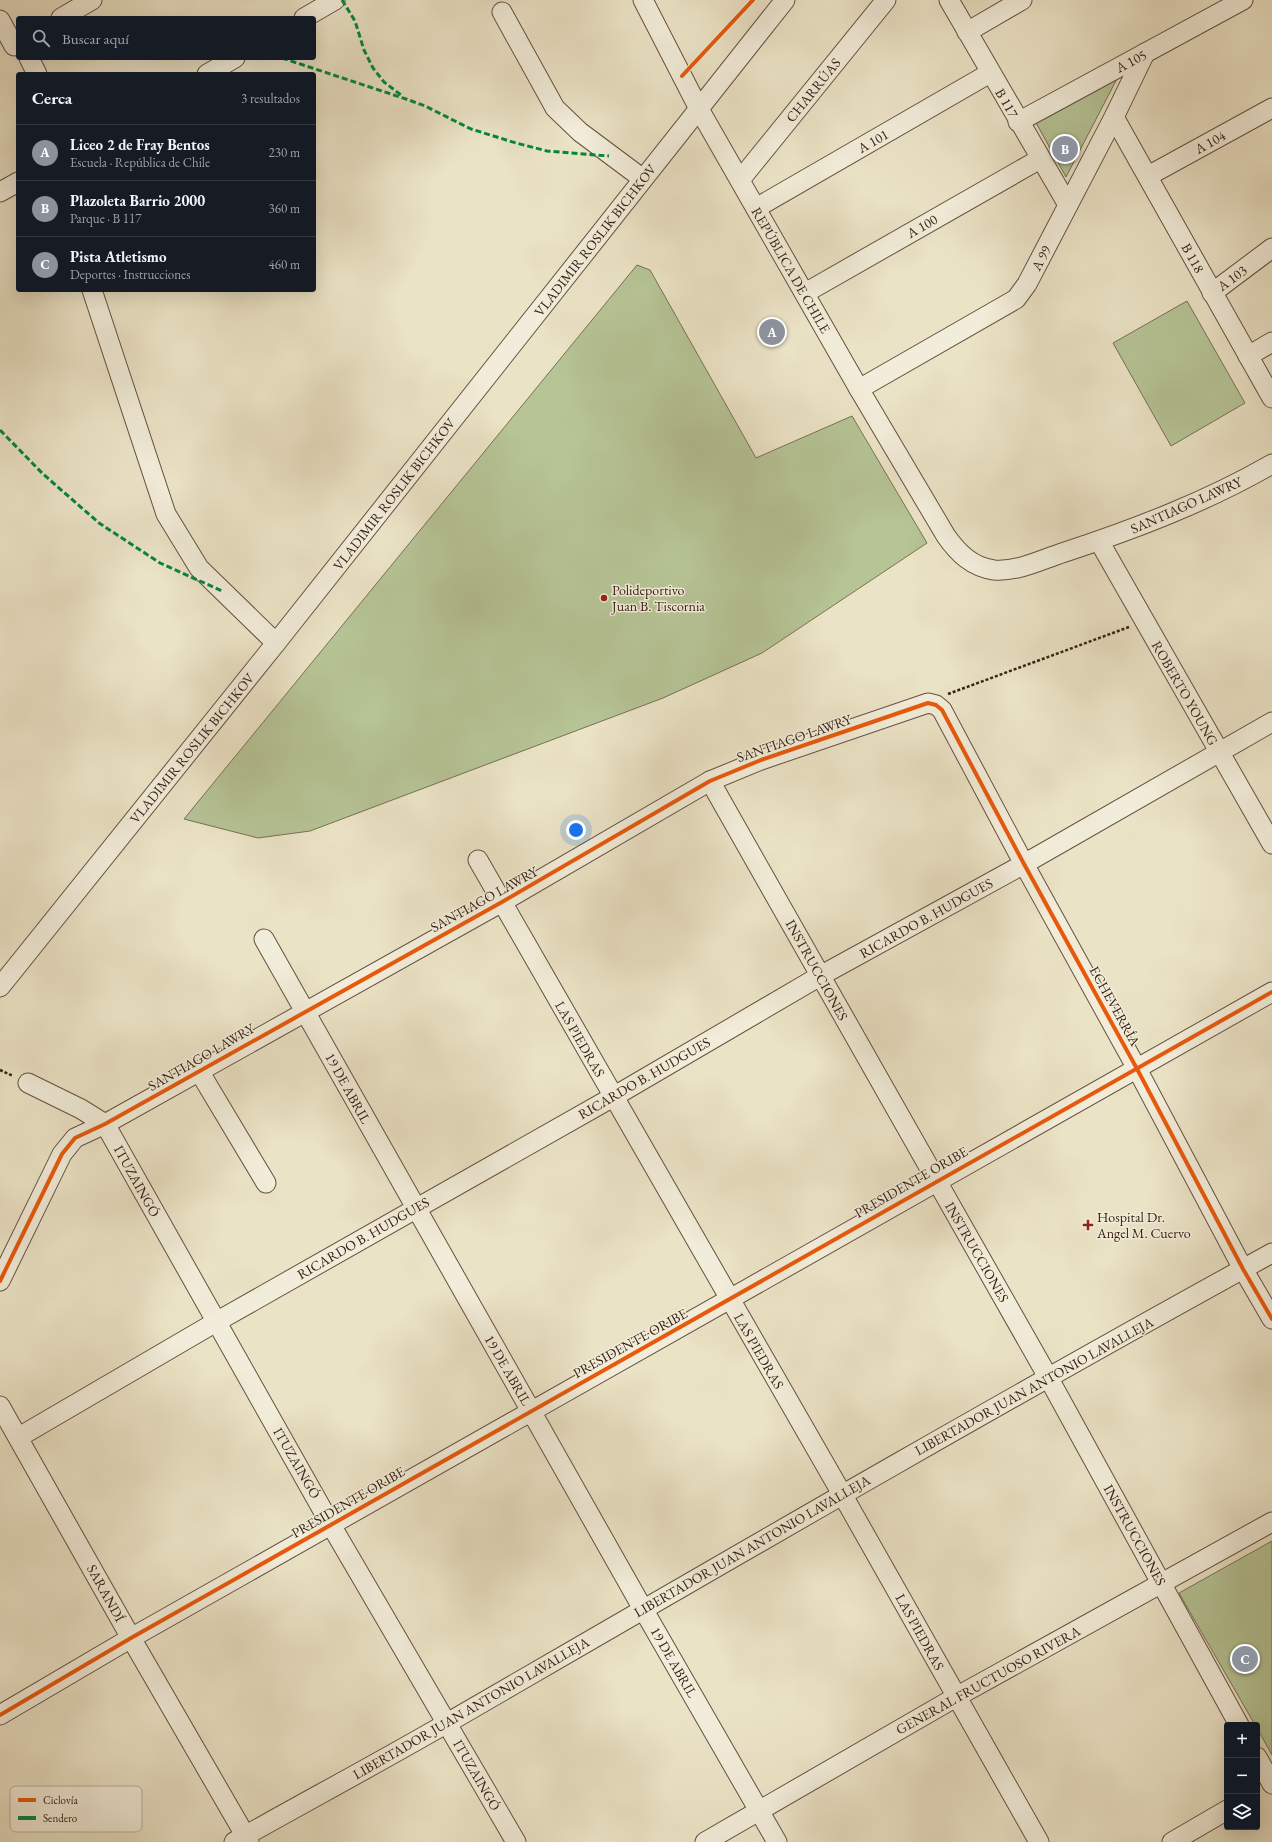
<!DOCTYPE html>
<html lang="es">
<meta charset="utf-8">
<style>
:root{--surface:#171b24;--page:#242831;--text:#f1f3f6;--muted:#9ea1a6;--line:#363941;--accent:#8c9099}
body{margin:0;font-family:"EB Garamond",serif;background:var(--page);color:var(--text)}
.controls{position:absolute;right:12px;bottom:12px;display:grid;overflow:hidden;border-radius:4px;box-shadow:0 4px 16px #0002}
.controls button{width:36px;height:36px;display:grid;place-items:center;padding:0;border:0;border-bottom:1px solid var(--line);background:var(--surface);color:var(--text);font:20px sans-serif}
.you{position:absolute;left:576px;top:830px;width:14px;height:14px;margin:-10px;border:3px solid #fff;border-radius:50%;background:#1a73e8;box-shadow:0 0 0 6px #1a73e833}
.badge{display:grid;place-items:center;width:26px;height:26px;border-radius:50%;background:var(--accent);color:#fff;font-size:13px;font-weight:700}
.pin{position:absolute;translate:-50% -50%;border:2px solid #fff;box-shadow:0 1px 4px #0006}
.list{margin:0;padding:0;list-style:none}
h2{display:flex;justify-content:space-between;align-items:center;height:52px;margin:0;padding:0 16px;font-size:17px}
h2 small{font-size:13px;font-weight:400;color:var(--muted)}
.list li{display:grid;grid-template-columns:26px 1fr auto;gap:12px;align-items:center;box-sizing:border-box;height:56px;padding:0 16px;border-top:1px solid var(--line)}
.list b{display:block;font-size:15px;white-space:nowrap}
.list p{margin:0;font-size:13px;white-space:nowrap;color:var(--muted)}
.list em{font-size:13px;font-style:normal;color:var(--muted)}
.icon{flex:none;width:22px;height:22px;fill:none;stroke:currentColor;stroke-width:2;stroke-linecap:round;stroke-linejoin:round}
.map{position:relative;flex:none;width:1272px;height:1842px;overflow:hidden}
.search{position:absolute;background:var(--surface);box-shadow:0 4px 16px #0002;left:16px;top:16px;width:300px;height:44px;display:flex;align-items:center;gap:10px;box-sizing:border-box;padding:0 14px;border-radius:4px;color:var(--muted);font-size:15px}
.panel{position:absolute;background:var(--surface);box-shadow:0 4px 16px #0002;left:16px;top:72px;width:300px;height:220px;border-radius:4px}
.map>svg:first-child{display:block}
</style>
<div class="map">
<svg width="1272" height="1842" viewBox="0 0 1272 1842">
<rect width="100%" height="100%" fill="#ebe3c6"/>
<filter id="stains"><feTurbulence type="fractalNoise" baseFrequency=".005" numOctaves="4"/><feColorMatrix values="0 0 0 0 .2 0 0 0 0 .09 0 0 0 0 .02 0 0 0 .5 -.17"/></filter>
<radialGradient id="worn" r=".72"><stop offset=".6" stop-color="#630" stop-opacity="0"/><stop offset="1" stop-color="#630" stop-opacity=".3"/></radialGradient>
<g fill="#b6c496" stroke="#767254">
<polygon points="1120,73 1066,177 1035,121"/>
<polygon points="637,265 650,270 756,458 852,416 927,543 762,653 663,698 310,831 258,838 184,819"/>
<polygon points="1187,301 1245,403 1171,446 1113,343"/>
<polygon points="1272,1541 1272,1755 1257,1728 1257,1725 1255,1725 1179,1593"/>
</g>
<g fill="none" stroke-linecap="round" stroke-linejoin="round">
<g stroke="#645140" stroke-width="21">
<g id="minor">
<path d="M643,0l56,109 160,280 87,147c12,17 26,31 48,34 23,2 47,-10 68,-17 73,-24 144,-51 210,-89"/>
<polyline points="949,0 1068,205"/>
<polyline points="502,12 555,108 580,132 643,179"/>
<polyline points="61,18 92,0"/>
<polyline points="304,18 335,0"/>
<polyline points="0,20 14,46"/>
<polyline points="967,32 1022,0"/>
<polyline points="29,58 37,74"/>
<polyline points="207,74 235,58"/>
<polyline points="1114,117 1272,398"/>
<polyline points="1018,122 1243,0"/>
<polyline points="1148,176 1272,108"/>
<polyline points="740,180 886,0"/>
<polyline points="0,192 18,182"/>
<polyline points="756,208 990,73"/>
<polyline points="92,290 166,514 199,568 276,643"/>
<polyline points="805,293 1040,159"/>
<polyline points="1212,293 1272,248"/>
<polyline points="1248,356 1272,342"/>
<polyline points="859,389 1016,299 1027,284 1114,117 1145,53"/>
<polyline points="1099,541 1272,844"/>
<polyline points="710,781 1048,1377 1239,1725"/>
<polyline points="478,860 842,1494 1039,1842"/>
<polyline points="264,939 643,1609 777,1842"/>
<polyline points="0,987 276,643 785,0"/>
<polyline points="199,1071 266,1183"/>
<polyline points="28,1083 81,1109 105,1124 331,1525 516,1842"/>
<polyline points="0,1281 62,1154 75,1138 105,1124 502,902 710,781 761,760 928,703 936,705 942,710 1024,864 1136,1067 1243,1269 1272,1319"/>
<polyline points="0,1406 131,1638 249,1842"/>
<polyline points="19,1437 216,1322 613,1097 820,976 1024,864 1272,722"/>
<polyline points="0,1715 131,1638 1272,992"/>
<polyline points="1257,1757 1272,1784"/>
<path d="M234,1842c71,-40 144,-79 215,-120 273,-158 546,-317 823,-469"/>
<polyline points="705,1842 956,1697 1272,1522"/>
<polyline points="1172,1842 1227,1810"/>
</g>
</g>
<g stroke="#372013" stroke-width="2.5" stroke-dasharray="3 2" stroke-linecap="butt">
<polyline points="948,694 1129,627"/>
<polyline points="0,1070 13,1076"/>
</g>
<use href="#minor" stroke="#f2edda" stroke-width="19"/>
<g stroke="#00873e" stroke-width="3" stroke-dasharray="6 3" stroke-linecap="butt">
<polyline points="342,0 355,21 364,50 373,68 384,82 401,95"/>
<polyline points="282,58 406,99 425,106 471,129 516,143 547,151 609,156"/>
<polyline points="0,430 43,474 99,523 160,563 222,591"/>
</g>
<g stroke="#f2edda" stroke-width="6">
<g id="cycleway">
<polyline points="682,76 753,0"/>
<polyline points="0,1281 62,1154 75,1138 105,1124 502,902 710,781 761,760 928,703 936,705 942,710 1024,864 1136,1067 1243,1269 1272,1319"/>
<polyline points="0,1715 131,1638 1272,992"/>
</g>
</g>
<use href="#cycleway" stroke="#e8590c" stroke-width="4"/>
</g>
<g fill="#8f2418" stroke="#f2edda" stroke-width="1.5">
<circle cx="604" cy="598" r="4"/>
<path d="M1086 1219h4v4h4v4h-4v4h-4v-4h-4v-4h4z"/>
</g>
<g text-anchor="middle" stroke-width="3" stroke-linejoin="round" paint-order="stroke">
<g font-size="14" fill="#372013" stroke="#f2edda">
<text transform="translate(1131 61) rotate(-28)" y="5">A 105</text>
<text transform="translate(813 90) rotate(-51)" y="5">CHARRÚAS</text>
<text transform="translate(1007 103) rotate(60)" y="5">B 117</text>
<text transform="translate(873 141) rotate(-30)" y="5">A 101</text>
<text transform="translate(1210 142) rotate(-29)" y="5">A 104</text>
<text transform="translate(922 226) rotate(-30)" y="5">A 100</text>
<text transform="translate(595 240) rotate(-52)" y="5">VLADIMIR ROSLIK BICHKOV</text>
<text transform="translate(1041 258) rotate(-63)" y="5">A 99</text>
<text transform="translate(1193 258) rotate(61)" y="5">B 118</text>
<text transform="translate(791 270) rotate(60)" y="5">REPÚBLICA DE CHILE</text>
<text transform="translate(1232 278) rotate(-37)" y="5">A 103</text>
<text transform="translate(394 494) rotate(-52)" y="5">VLADIMIR ROSLIK BICHKOV</text>
<text transform="translate(1186 505) rotate(-24)" y="5">SANTIAGO LAWRY</text>
<text transform="translate(1185 693) rotate(60)" y="5">ROBERTO YOUNG</text>
<text transform="translate(794 738) rotate(-19)" y="5">SANTIAGO LAWRY</text>
<text transform="translate(192 748) rotate(-51)" y="5">VLADIMIR ROSLIK BICHKOV</text>
<text transform="translate(484 899) rotate(-29)" y="5">SANTIAGO LAWRY</text>
<text transform="translate(926 918) rotate(-29)" y="5">RICARDO B. HUDGUES</text>
<text transform="translate(817 970) rotate(61)" y="5">INSTRUCCIONES</text>
<text transform="translate(1115 1006) rotate(61)" y="5">ECHEVERRÍA</text>
<text transform="translate(580 1039) rotate(60)" y="5">LAS PIEDRAS</text>
<text transform="translate(201 1057) rotate(-30)" y="5">SANTIAGO LAWRY</text>
<text transform="translate(644 1078) rotate(-30)" y="5">RICARDO B. HUDGUES</text>
<text transform="translate(348 1088) rotate(61)" y="5">19 DE ABRIL</text>
<text transform="translate(137 1181) rotate(61)" y="5">ITUZAINGÓ</text>
<text transform="translate(911 1182) rotate(-30)" y="5">PRESIDENTE ORIBE</text>
<text transform="translate(363 1238) rotate(-30)" y="5">RICARDO B. HUDGUES</text>
<text transform="translate(977 1252) rotate(60)" y="5">INSTRUCCIONES</text>
<text transform="translate(630 1343) rotate(-29)" y="5">PRESIDENTE ORIBE</text>
<text transform="translate(759 1351) rotate(60)" y="5">LAS PIEDRAS</text>
<text transform="translate(508 1370) rotate(60)" y="5">19 DE ABRIL</text>
<text transform="translate(1034 1386) rotate(-29)" y="5">LIBERTADOR JUAN ANTONIO LAVALLEJA</text>
<text transform="translate(297 1463) rotate(60)" y="5">ITUZAINGÓ</text>
<text transform="translate(348 1502) rotate(-30)" y="5">PRESIDENTE ORIBE</text>
<text transform="translate(1135 1535) rotate(61)" y="5">INSTRUCCIONES</text>
<text transform="translate(752 1546) rotate(-30)" y="5">LIBERTADOR JUAN ANTONIO LAVALLEJA</text>
<text transform="translate(106 1593) rotate(61)" y="5">SARANDÍ</text>
<text transform="translate(920 1632) rotate(61)" y="5">LAS PIEDRAS</text>
<text transform="translate(674 1662) rotate(60)" y="5">19 DE ABRIL</text>
<text transform="translate(988 1680) rotate(-29)" y="5">GENERAL FRUCTUOSO RIVERA</text>
<text transform="translate(471 1708) rotate(-30)" y="5">LIBERTADOR JUAN ANTONIO LAVALLEJA</text>
<text transform="translate(477 1775) rotate(60)" y="5">ITUZAINGÓ</text>
</g>
<g font-size="14" fill="#372013" stroke="#f2edda" text-anchor="start">
<text x="612" y="595">Polideportivo<tspan x="612" dy="16">Juan B. Tiscornia</tspan></text>
<text x="1097" y="1222">Hospital Dr.<tspan x="1097" dy="16">Angel M. Cuervo</tspan></text>
</g>
</g>
<rect x="10" y="1786" width="132" height="46" rx="6" fill="#f2edda" stroke="#bab09e" stroke-width="1"/>
<rect x="18" y="1798" width="18" height="4" fill="#e8590c"/>
<rect x="18" y="1816" width="18" height="4" fill="#00873e"/>
<g font-size="11" fill="#372013">
<text x="43" y="1804">Ciclovía</text>
<text x="43" y="1822">Sendero</text>
</g>
<rect width="100%" height="100%" filter="url(#stains)"/>
<rect width="100%" height="100%" fill="url(#worn)"/>
</svg>
<div class="controls">
<button>+</button>
<button>−</button>
<button><svg class="icon" aria-label="layers" viewBox="0 0 24 24"><path d="M12 4l9 5-9 5-9-5zM3 14l9 5 9-5"/></svg></button>
</div>
<div class="you"></div>
<div class="pin badge" style="left:772px;top:332px">A</div>
<div class="pin badge" style="left:1065px;top:149px">B</div>
<div class="pin badge" style="left:1245px;top:1659px">C</div>
<div class="search"><svg class="icon" aria-label="search" viewBox="0 0 24 24"><circle cx="10" cy="10" r="6"/><path d="M15 15l6 6"/></svg>Buscar aquí</div>
<section class="panel">
<h2>Cerca<small>3 resultados</small></h2>
<ul class="list">
<li><span class="badge">A</span><div><b>Liceo 2 de Fray Bentos</b><p>Escuela · República de Chile</p></div><em>230 m</em></li>
<li><span class="badge">B</span><div><b>Plazoleta Barrio 2000</b><p>Parque · B 117</p></div><em>360 m</em></li>
<li><span class="badge">C</span><div><b>Pista Atletismo</b><p>Deportes · Instrucciones</p></div><em>460 m</em></li>
</ul>
</section>
</div>
